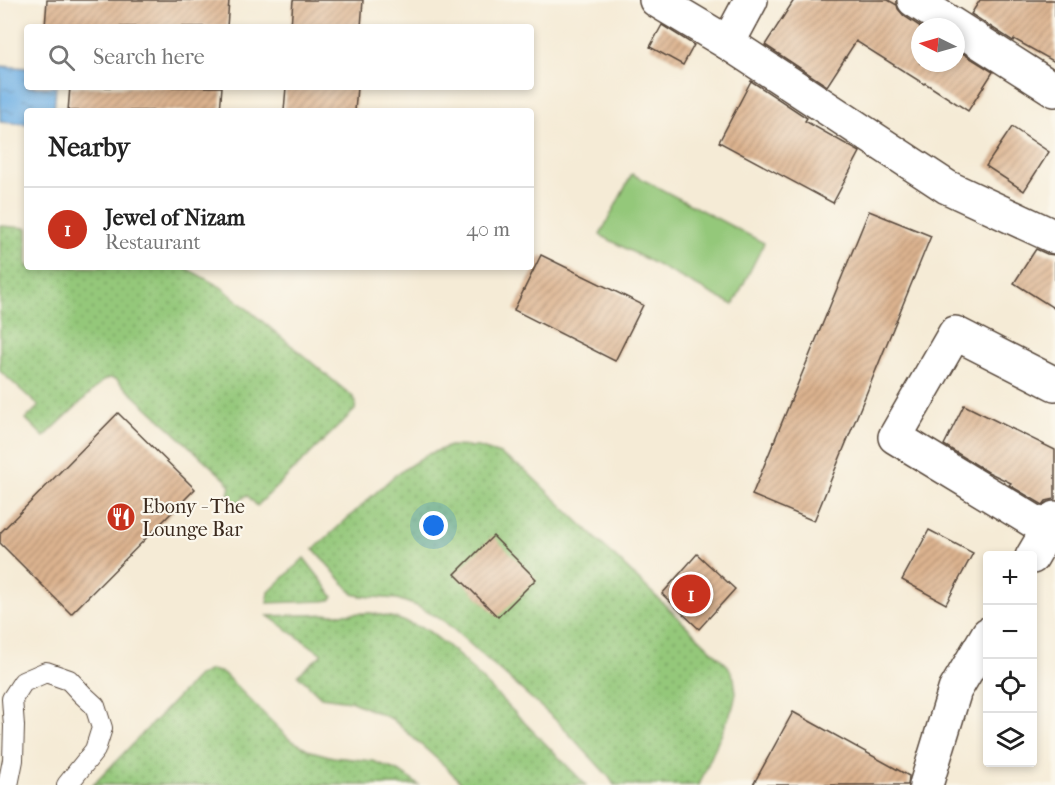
<!DOCTYPE html>
<meta charset="utf-8">
<style>
:root{--surface:#fff;--page:#f2f2f2;--text:#222;--muted:#767676;--line:#e0e0e0;--accent:#c8321e}
body{margin:0;font-family:"IM FELL French Canon",serif;background:var(--page);color:var(--text)}
.controls{position:absolute;right:18px;bottom:18px;display:grid;overflow:hidden;border-radius:6px;box-shadow:0 3px 9px #0003}
.controls button{width:54px;height:54px;display:grid;place-items:center;padding:0;border:0;border-bottom:2px solid var(--line);background:var(--surface);color:var(--text);font:30px sans-serif}
.compass{position:absolute;left:911px;top:18px;width:54px;height:54px;border-radius:50%;background:var(--surface);box-shadow:0 3px 9px #0003;rotate:275deg}
.you{position:absolute;left:434px;top:526px;width:21px;height:21px;margin:-15px;border:4px solid #fff;border-radius:50%;background:#1a73e8;box-shadow:0 0 0 9px #1a73e833}
.badge{display:grid;place-items:center;width:39px;height:39px;border-radius:50%;background:var(--accent);color:#fff;font-size:20px;font-weight:700}
.pin{position:absolute;translate:-50% -50%;border:3px solid #fff;box-shadow:0 2px 6px #0006}
.list{margin:0;padding:0;list-style:none}
h2{display:flex;justify-content:space-between;align-items:center;height:78px;margin:0;padding:0 24px;font-size:26px}
h2 small{font-size:20px;font-weight:400;color:var(--muted)}
.list li{display:grid;grid-template-columns:39px 1fr auto;gap:18px;align-items:center;box-sizing:border-box;height:84px;padding:0 24px;border-top:2px solid var(--line)}
.list b{display:block;font-size:22px;white-space:nowrap}
.list p{margin:0;font-size:20px;white-space:nowrap;color:var(--muted)}
.list em{font-size:20px;font-style:normal;color:var(--muted)}
.icon{flex:none;width:33px;height:33px;fill:none;stroke:currentColor;stroke-width:2;stroke-linecap:round;stroke-linejoin:round}
.map{position:relative;flex:none;width:1055px;height:785px;overflow:hidden}
.search{position:absolute;background:var(--surface);box-shadow:0 3px 9px #0003;left:24px;top:24px;width:510px;height:66px;display:flex;align-items:center;gap:15px;box-sizing:border-box;padding:0 21px;border-radius:6px;color:var(--muted);font-size:22px}
.panel{position:absolute;background:var(--surface);box-shadow:0 3px 9px #0003;left:24px;top:108px;width:510px;height:162px;border-radius:6px}
.map>svg:first-child{display:block}
</style>
<div class="map">
<svg width="1055" height="785" viewBox="0 0 1055 785">
<defs>
<pattern id="grass-dots" width="8" height="8" patternUnits="userSpaceOnUse" patternTransform="scale(1.5)"><rect width="8" height="8" fill="#94c87a"/><path d="M2 2h.1M6 6h.1" fill="none" stroke="#7aa363" stroke-width="1.8" stroke-linecap="round"/></pattern>
<pattern id="water-ripples" width="26" height="14" patternUnits="userSpaceOnUse" patternTransform="scale(1.5)"><rect width="26" height="14" fill="#71b1e5"/><path d="M2 4q2-2 4 0t4 0M15 11q2-2 4 0t4 0" fill="none" stroke="#5e90b9"/></pattern>
<pattern id="building-hatch" width="6" height="6" patternUnits="userSpaceOnUse" patternTransform="scale(1.5)"><rect width="6" height="6" fill="#dcb38f"/><path d="M-1 1l2-2M0 6l6-6M5 7l2-2" fill="none" stroke="#b49274"/></pattern>
</defs>
<rect width="100%" height="100%" fill="#fbf7ec"/>
<filter id="ink" filterUnits="userSpaceOnUse"><feTurbulence type="fractalNoise" baseFrequency=".0167" numOctaves="2"/><feDisplacementMap in="SourceGraphic" scale="12" xChannelSelector="R" yChannelSelector="G"/><feConvolveMatrix kernelMatrix="1 2 1 2 8 2 1 2 1" color-interpolation-filters="sRGB"/></filter>
<filter id="wash" filterUnits="userSpaceOnUse"><feTurbulence type="fractalNoise" baseFrequency=".008" numOctaves="4" result="noise"/><feDisplacementMap in="SourceGraphic" scale="24" xChannelSelector="R" yChannelSelector="G"/><feGaussianBlur stdDeviation="1.35" result="paint"/><feColorMatrix in="noise" values="0 0 0 0 0 0 0 0 0 0 0 0 0 0 0 0 0 1.4 0 .05"/><feComposite in="paint" operator="in"/></filter>
<g filter="url(#wash)">
<rect width="100%" height="100%" fill="#f5ebd6"/>
<g fill="url(#grass-dots)" stroke="#68794c" stroke-width="1.5">
<polygon points="0,226 27,228 27,267 184,267 221,287 353,397 356,402 355,410 257,506 247,495 236,504 228,496 230,486 227,481 116,379 110,378 104,380 44,437 26,419 39,406 0,371"/>
<polygon points="450,446 478,447 500,454 526,471 728,666 734,678 736,693 733,707 699,785 614,785 609,777 558,722 444,621 417,606 397,599 361,596 353,594 314,549 394,476 426,455"/>
<polygon points="304,558 325,585 333,597 330,600 323,601 267,603 269,592"/>
<polygon points="371,613 395,618 427,630 454,651 586,785 463,785 446,767 392,719 350,701 321,697 298,675 322,654 268,616"/>
<polygon points="210,670 223,673 289,739 311,751 333,757 373,761 400,772 419,785 93,785 198,676"/>
</g>
<polygon fill="#94c87a" stroke="#68794c" stroke-width="1.5" points="632,174 764,243 733,305 600,235"/>
<polygon fill="url(#water-ripples)" stroke="#566e82" stroke-width="1.5" points="0,66 27,68 27,87 56,87 54,111 27,111 27,124 0,122"/>
<g id="blocks">
<g fill="url(#building-hatch)">
<polygon points="47,0 229,0 227,27 45,27"/>
<polygon points="293,0 363,0 361,27 291,27"/>
<polygon points="794,0 888,0 897,5 898,9 904,16 921,27 920,27 920,63 956,63 956,49 993,72 968,111 925,83 924,84 856,41 827,86 765,45"/>
<polygon points="980,0 1055,0 1055,62 1014,39 1013,41 971,14"/>
<polygon points="662,25 694,45 683,65 650,47"/>
<polygon points="751,81 807,118 805,121 860,152 833,203 719,142"/>
<polygon points="70,87 222,87 220,111 68,111"/>
<polygon points="286,87 357,87 355,111 284,111"/>
<polygon points="1012,127 1049,152 1024,191 986,166"/>
<polygon points="869,211 931,236 814,521 752,495"/>
<polygon points="1036,249 1047,254 1055,255 1055,309 1014,283"/>
<polygon points="541,255 643,305 615,361 514,310"/>
<polygon points="964,405 1055,450 1055,499 1046,501 1043,505 1009,485 1011,483 988,472 944,445"/>
<polygon points="118,413 195,489 71,614 0,543 0,533"/>
<polygon points="929,530 973,553 946,604 902,580"/>
<polygon points="493,536 536,579 498,617 455,574"/>
<polygon points="697,554 735,589 699,629 662,594"/>
<polygon points="793,712 909,776 908,785 753,785"/>
</g>
</g>
</g>
<g filter="url(#ink)">
<use href="#blocks" fill-opacity="0" stroke="#57473a" stroke-width="1.5"/>
<g fill="none" stroke-linecap="round" stroke-linejoin="round">
<g stroke="#57473a" stroke-width="22">
<polyline id="service" points="8,785 13,760 14,726 12,699 23,682 46,672 69,680 82,694 95,706 102,728 95,750 67,785"/>
</g>
<g stroke="#57473a" stroke-width="36">
<g id="minor">
<polyline points="656,0 728,43"/>
<polyline points="751,0 728,43 947,187 1055,237"/>
<polyline points="914,0 1055,90"/>
<polyline points="1048,530 895,437 955,333 1055,384"/>
<polyline points="1032,557 1055,518"/>
<polyline points="926,785 955,690 988,634"/>
</g>
</g>
<use href="#service" stroke="#fff" stroke-width="20"/>
<use href="#minor" stroke="#fff" stroke-width="33"/>
</g>
</g>
<defs>
<g id="restaurant-disc" transform="scale(1.5)"><circle r="9.5" fill="#c8321e" stroke="#fbf7ec"/><path d="M-5-6h1v4h1v-4h1v4h1v-4h1v5L-1.5 .5V6h-2V.5L-5-1ZM5-6V6H3V1.5H1.5Q1.5-4 5-6Z" fill="#fff"/></g>
</defs>
<g fill-rule="evenodd">
<use href="#restaurant-disc" x="121" y="517"/>
</g>
<g text-anchor="middle" stroke-width="4.5" stroke-linejoin="round" paint-order="stroke">
<g font-size="20" fill="#3b2a1e" stroke="#fbf7ec" text-anchor="start">
<text x="142" y="513">Ebony - The<tspan x="142" dy="23">Lounge Bar</tspan></text>
</g>
</g>
</svg>
<div class="controls">
<button>+</button>
<button>−</button>
<button><svg class="icon" aria-label="locate" viewBox="0 0 24 24"><circle cx="12" cy="12" r="6"/><path d="M12 2v4M12 18v4M2 12h4M18 12h4"/></svg></button>
<button><svg class="icon" aria-label="layers" viewBox="0 0 24 24"><path d="M12 4l9 5-9 5-9-5zM3 14l9 5 9-5"/></svg></button>
</div>
<svg class="compass" viewBox="-18 -18 36 36"><path d="M0-13l5 13h-10z" fill="#e53935"/><path d="M0 13l5-13h-10z" fill="#767676"/></svg>
<div class="you"></div>
<div class="pin badge" style="left:691px;top:594px">1</div>
<div class="search"><svg class="icon" aria-label="search" viewBox="0 0 24 24"><circle cx="10" cy="10" r="6"/><path d="M15 15l6 6"/></svg>Search here</div>
<section class="panel">
<h2>Nearby<small></small></h2>
<ul class="list">
<li><span class="badge">1</span><div><b>Jewel of Nizam</b><p>Restaurant</p></div><em>40 m</em></li>
</ul>
</section>
</div>
